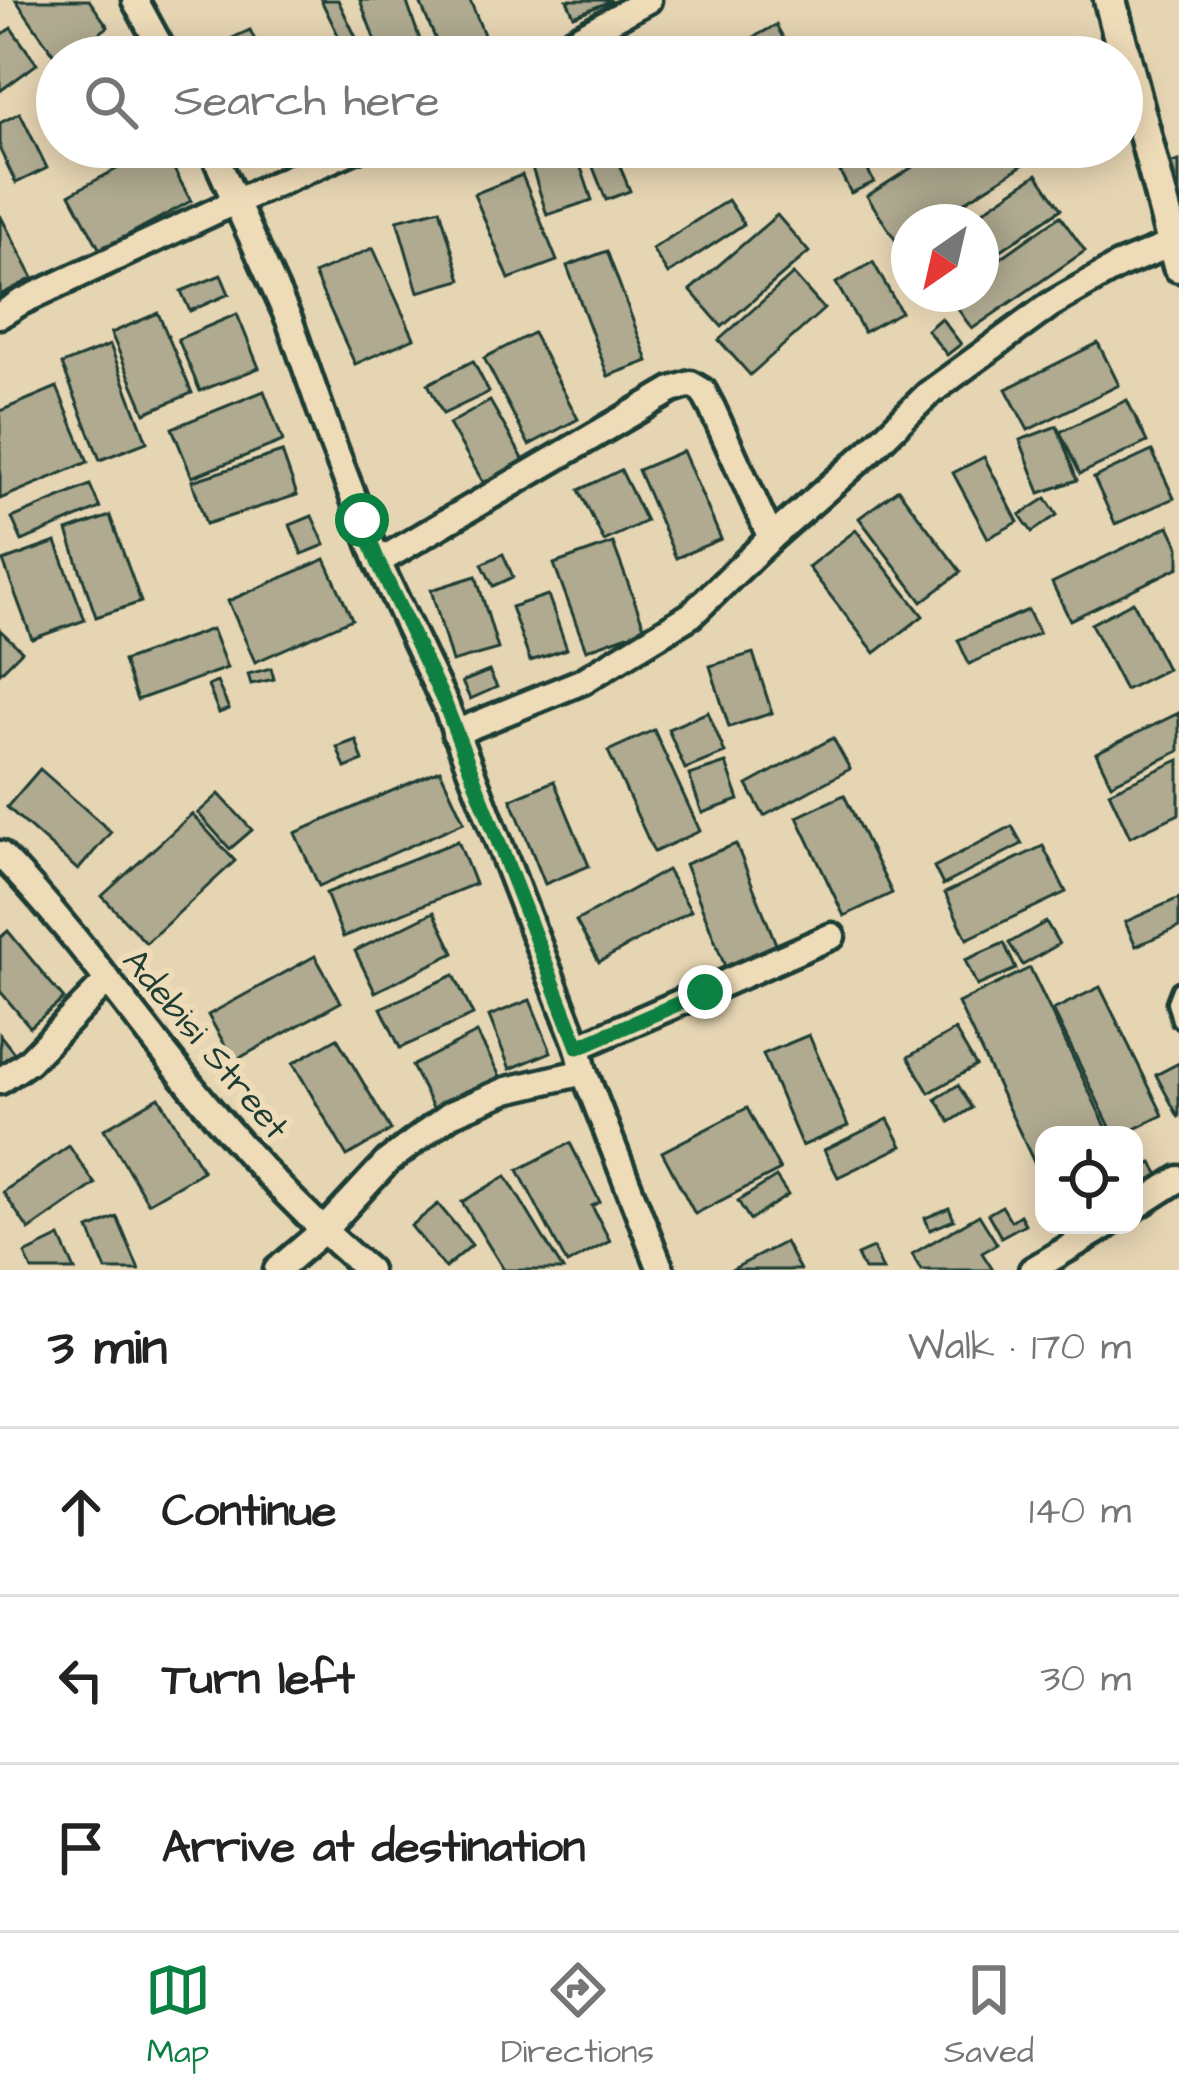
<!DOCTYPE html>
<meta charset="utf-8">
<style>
:root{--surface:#fff;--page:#f2f2f2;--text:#222;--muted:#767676;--line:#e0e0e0;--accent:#0b8043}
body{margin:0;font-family:"Architects Daughter",sans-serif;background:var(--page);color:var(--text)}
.controls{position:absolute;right:36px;bottom:36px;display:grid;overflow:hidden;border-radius:24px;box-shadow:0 6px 30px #0003}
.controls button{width:108px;height:108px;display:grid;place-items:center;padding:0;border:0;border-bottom:3px solid var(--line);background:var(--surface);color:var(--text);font:60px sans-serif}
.compass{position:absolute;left:891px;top:204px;width:108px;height:108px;border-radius:50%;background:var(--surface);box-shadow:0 6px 30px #0003;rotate:214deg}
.stop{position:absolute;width:36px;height:36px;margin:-27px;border:9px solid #0b8043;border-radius:50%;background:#fff}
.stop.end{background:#0b8043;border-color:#fff;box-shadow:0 3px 12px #0008}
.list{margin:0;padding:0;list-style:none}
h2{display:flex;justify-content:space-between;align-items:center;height:156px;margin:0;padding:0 48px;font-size:51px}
h2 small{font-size:39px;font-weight:400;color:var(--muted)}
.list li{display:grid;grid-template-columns:78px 1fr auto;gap:36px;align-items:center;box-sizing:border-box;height:168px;padding:0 48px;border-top:3px solid var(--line)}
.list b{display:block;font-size:45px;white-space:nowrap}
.list em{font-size:39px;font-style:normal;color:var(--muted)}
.icon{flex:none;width:66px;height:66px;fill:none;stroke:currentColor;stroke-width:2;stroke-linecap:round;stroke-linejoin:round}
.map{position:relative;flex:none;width:1179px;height:1270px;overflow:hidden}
.search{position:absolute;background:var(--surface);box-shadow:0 6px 30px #0003;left:36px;right:36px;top:36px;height:132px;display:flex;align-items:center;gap:30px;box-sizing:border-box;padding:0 42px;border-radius:66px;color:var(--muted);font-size:45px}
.sheet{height:660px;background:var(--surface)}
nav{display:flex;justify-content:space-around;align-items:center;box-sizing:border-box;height:168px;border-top:3px solid var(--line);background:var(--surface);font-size:33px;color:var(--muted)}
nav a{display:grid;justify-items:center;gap:6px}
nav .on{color:var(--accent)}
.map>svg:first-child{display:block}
</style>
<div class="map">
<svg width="1179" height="1270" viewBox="0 0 1179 1270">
<rect width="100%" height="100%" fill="#e6d5b3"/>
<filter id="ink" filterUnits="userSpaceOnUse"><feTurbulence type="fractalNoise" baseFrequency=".00833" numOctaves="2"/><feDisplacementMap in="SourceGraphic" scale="24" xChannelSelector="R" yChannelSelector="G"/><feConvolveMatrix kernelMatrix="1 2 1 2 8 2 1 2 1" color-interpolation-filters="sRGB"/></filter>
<g filter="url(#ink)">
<g fill="#afaa90" stroke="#1f3d34" stroke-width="3">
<polygon points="16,0 89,0 108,27 65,57 57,59"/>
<polygon points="321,0 338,0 363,52 354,57 307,57 341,41"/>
<polygon points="360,0 406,0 426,57 381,57"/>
<polygon points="419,0 470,0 488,45 458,57 443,57"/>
<polygon points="567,0 610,0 611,1 574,16"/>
<polygon points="776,25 794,57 751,57 743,43"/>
<polygon points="11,28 37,64 0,91 0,36"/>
<polygon points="250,30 263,57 220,57 215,46"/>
<polygon points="721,43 730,57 699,57"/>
<polygon points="20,113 47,168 16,183 0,150 0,123"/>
<polygon points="158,147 162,147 191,201 100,250 70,194"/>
<polygon points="280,147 326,147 291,167"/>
<polygon points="542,147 574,147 592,200 547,215 527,152"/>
<polygon points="585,147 612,147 630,191 606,200"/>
<polygon points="944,147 1020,147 1029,161 933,222 909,222 909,237 898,244 867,196"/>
<polygon points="863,161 874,182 851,193 840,172"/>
<polygon points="1179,161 1179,196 1178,196 1168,164"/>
<polygon points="1037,174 1061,209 981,264 981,222 967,222"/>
<polygon points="522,175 557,261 509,279 474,194"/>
<polygon points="728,200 744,224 668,274 652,249"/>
<polygon points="440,209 461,280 418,292 397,220"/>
<polygon points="0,215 33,278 0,295"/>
<polygon points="777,215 809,252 722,327 690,290"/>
<polygon points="1060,216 1085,251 972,329 948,295 981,294 981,272"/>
<polygon points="373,248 414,338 355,364 314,274"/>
<polygon points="607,251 648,361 608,376 567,266"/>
<polygon points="873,262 901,312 864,332 836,283"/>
<polygon points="793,274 824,309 750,375 719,340"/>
<polygon points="221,275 229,294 190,311 181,291"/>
<polygon points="158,313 192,393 145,413 111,333"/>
<polygon points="237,314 259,368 200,391 178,339"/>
<polygon points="941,318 961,344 947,355 927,330"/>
<polygon points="533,333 578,419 529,445 484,358"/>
<polygon points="1098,343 1119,385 1028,430 1006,389"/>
<polygon points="110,345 147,442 100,460 62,364"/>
<polygon points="473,361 489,392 443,414 428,384"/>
<polygon points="57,387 88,462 0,499 0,411"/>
<polygon points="264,391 283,441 192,477 172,428"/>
<polygon points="1127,400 1147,442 1080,474 1060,432"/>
<polygon points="490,401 526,464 486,487 449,424"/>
<polygon points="1057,426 1077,480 1040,493 1020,440"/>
<polygon points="683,451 721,539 676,558 638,470"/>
<polygon points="1152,451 1174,498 1115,524 1094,478"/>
<polygon points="282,452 297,495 206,524 192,481"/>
<polygon points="984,457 1018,522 988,538 953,473"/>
<polygon points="621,470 646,521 604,541 579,490"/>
<polygon points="90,485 100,508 22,541 12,518"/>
<polygon points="898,489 961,572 922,602 859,518"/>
<polygon points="1046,498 1057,515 1032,532 1020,515"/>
<polygon points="110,516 141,602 96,617 67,531"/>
<polygon points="312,516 325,545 302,554 290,525"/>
<polygon points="1169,526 1179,547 1179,567 1070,620 1052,583"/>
<polygon points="856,530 923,616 875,653 808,567"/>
<polygon points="56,542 85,620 32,639 3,561"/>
<polygon points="613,543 645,629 586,650 554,564"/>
<polygon points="503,554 513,577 493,586 482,564"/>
<polygon points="325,559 352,619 255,662 228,601"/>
<polygon points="476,576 498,649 452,662 431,590"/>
<polygon points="548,595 567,649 530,661 511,607"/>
<polygon points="1133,602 1167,669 1125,690 1091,624"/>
<polygon points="1028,610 1039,633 969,664 958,640"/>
<polygon points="212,629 227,668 137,700 123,661"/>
<polygon points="0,630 22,651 0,673"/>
<polygon points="753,653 772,713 729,727 710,666"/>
<polygon points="271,668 274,679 251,684 248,674"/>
<polygon points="489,671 497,687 470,699 462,682"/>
<polygon points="217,682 229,709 219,713 208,686"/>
<polygon points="708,712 725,753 685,769 668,729"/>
<polygon points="1179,713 1179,751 1111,784 1096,753"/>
<polygon points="654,730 700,831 654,852 608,751"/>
<polygon points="833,738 850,769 764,816 747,785"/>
<polygon points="356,740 363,761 345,768 337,747"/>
<polygon points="1179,760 1179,814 1130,837 1109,792"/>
<polygon points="726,763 739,800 702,813 689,775"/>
<polygon points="40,769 111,832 78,870 7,807"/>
<polygon points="440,770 464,822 319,886 295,833"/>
<polygon points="554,781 589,866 545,884 511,799"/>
<polygon points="219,794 252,830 230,849 198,813"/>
<polygon points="844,795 892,893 844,916 797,817"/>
<polygon points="192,814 235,861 146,943 102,896"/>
<polygon points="1012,826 1022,844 943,885 934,867"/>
<polygon points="458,841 475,884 343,937 326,893"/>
<polygon points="736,844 778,949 726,969 685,864"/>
<polygon points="1043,846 1066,892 967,939 945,893"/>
<polygon points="667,870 691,911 599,962 576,921"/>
<polygon points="1179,898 1179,927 1136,946 1125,922"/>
<polygon points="434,912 454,953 375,992 355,951"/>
<polygon points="1046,922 1059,944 1023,965 1009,943"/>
<polygon points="8,931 64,999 30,1027 0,991 0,938"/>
<polygon points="1004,943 1016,969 977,986 965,960"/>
<polygon points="315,956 341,1002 234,1061 208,1015"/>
<polygon points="1030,968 1110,1135 1044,1135 1044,1183 958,1003"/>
<polygon points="454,975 473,1015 400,1048 381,1008"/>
<polygon points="1100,987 1163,1115 1122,1135 1114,1135 1053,1010"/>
<polygon points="530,1000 551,1052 510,1069 489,1016"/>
<polygon points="955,1030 976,1066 929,1093 908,1057"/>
<polygon points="477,1033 500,1076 434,1110 412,1066"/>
<polygon points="0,1035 15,1054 0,1065"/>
<polygon points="809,1035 848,1126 802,1146 763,1054"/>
<polygon points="337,1038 391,1130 347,1156 293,1063"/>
<polygon points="1179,1063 1179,1118 1156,1075"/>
<polygon points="958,1085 972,1108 950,1122 936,1099"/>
<polygon points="159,1097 203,1171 148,1203 104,1129"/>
<polygon points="747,1108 780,1170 695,1214 662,1152"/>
<polygon points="888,1119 902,1146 838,1177 824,1150"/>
<polygon points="570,1143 600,1202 592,1206 610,1241 567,1264 518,1170"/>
<polygon points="69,1146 95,1184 29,1230 3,1192"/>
<polygon points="1152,1163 1159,1175 1139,1185 1134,1172"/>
<polygon points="506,1176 563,1270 504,1270 462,1202"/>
<polygon points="776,1177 788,1195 750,1220 738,1201"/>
<polygon points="438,1204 472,1245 445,1268 411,1226"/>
<polygon points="1002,1206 1011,1221 1020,1215 1025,1224 1001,1237 988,1214"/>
<polygon points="949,1208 954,1220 930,1230 925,1218"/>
<polygon points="979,1215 997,1244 982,1253 993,1270 921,1270 912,1254"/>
<polygon points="117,1217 139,1270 106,1270 89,1229"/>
<polygon points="60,1237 75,1270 32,1270 25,1254"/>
<polygon points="785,1242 800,1270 731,1270"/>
<polygon points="873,1248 883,1270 864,1270 857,1255"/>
</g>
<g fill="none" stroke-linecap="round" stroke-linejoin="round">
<g stroke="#1f3d34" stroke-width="21">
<polyline id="service" points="1179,989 1174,1002 1179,1020"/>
</g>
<g stroke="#1f3d34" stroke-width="33">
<g id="minor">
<polyline points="135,0 166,57"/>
<polyline points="543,57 648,0"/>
<polyline points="211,147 290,322 329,434 378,562 445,704 578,1047 584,1072 661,1270"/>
<polyline points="0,315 21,302 237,201 360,147"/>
<polyline points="378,562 672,390 691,384 703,391 712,408 771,538"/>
<polyline points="455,733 583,681 691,615 771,538 869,452 928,394 1050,305 1118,266 1172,244"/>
<path d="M0,854c80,82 144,178 218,265 46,54 96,105 150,151"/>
<polyline points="578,1047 832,936"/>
<polyline points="0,1081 28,1062 108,980"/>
<polyline points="1134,1208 1179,1179"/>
<polyline points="277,1270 323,1231 388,1161 451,1114 507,1090 584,1072"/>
<polyline points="1032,1270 1107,1225"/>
</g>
</g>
<g stroke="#1f3d34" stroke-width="39">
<polyline id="tertiary" points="1110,0 1179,266"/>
</g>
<use href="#service" stroke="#eedbb8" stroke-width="12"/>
<use href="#minor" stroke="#eedbb8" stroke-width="24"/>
<use href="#tertiary" stroke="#eedbb8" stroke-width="30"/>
</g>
</g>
<g fill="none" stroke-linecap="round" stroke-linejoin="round" filter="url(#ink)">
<polyline stroke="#0b8043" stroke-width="15" points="362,520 378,562 445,704 578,1047 705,992"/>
</g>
<g text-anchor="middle" stroke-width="12" stroke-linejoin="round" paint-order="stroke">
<g font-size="36" fill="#1f3d34" stroke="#eedbb8">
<text transform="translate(207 1043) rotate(50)" y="13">Adebisi Street</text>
</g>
</g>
</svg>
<div class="controls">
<button><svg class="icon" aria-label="locate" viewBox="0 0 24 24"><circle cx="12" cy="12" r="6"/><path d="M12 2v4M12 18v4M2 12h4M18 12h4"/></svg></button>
</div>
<svg class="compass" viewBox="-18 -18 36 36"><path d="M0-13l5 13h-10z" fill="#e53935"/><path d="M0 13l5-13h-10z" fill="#767676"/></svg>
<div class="stop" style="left:362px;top:520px"></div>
<div class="stop end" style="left:705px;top:992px"></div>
<div class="search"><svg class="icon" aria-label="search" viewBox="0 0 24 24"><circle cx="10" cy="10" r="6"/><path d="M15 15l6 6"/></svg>Search here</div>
</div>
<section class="sheet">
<h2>3 min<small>Walk · 170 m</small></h2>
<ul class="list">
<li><svg class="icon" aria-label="ahead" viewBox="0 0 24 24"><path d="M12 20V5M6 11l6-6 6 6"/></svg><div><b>Continue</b></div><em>140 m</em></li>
<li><svg class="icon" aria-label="left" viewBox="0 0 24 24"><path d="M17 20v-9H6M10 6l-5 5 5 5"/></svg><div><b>Turn left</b></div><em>30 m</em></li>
<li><svg class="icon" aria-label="arrive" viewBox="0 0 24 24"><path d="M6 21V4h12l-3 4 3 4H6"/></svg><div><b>Arrive at destination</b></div></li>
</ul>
</section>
<nav>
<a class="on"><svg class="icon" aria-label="map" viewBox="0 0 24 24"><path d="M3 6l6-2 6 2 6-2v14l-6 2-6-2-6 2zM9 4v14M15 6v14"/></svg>Map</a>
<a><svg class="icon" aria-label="directions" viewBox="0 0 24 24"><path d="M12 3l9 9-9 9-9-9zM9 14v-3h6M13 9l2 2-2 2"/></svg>Directions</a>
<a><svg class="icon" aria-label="saved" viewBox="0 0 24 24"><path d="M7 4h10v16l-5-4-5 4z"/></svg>Saved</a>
</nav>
